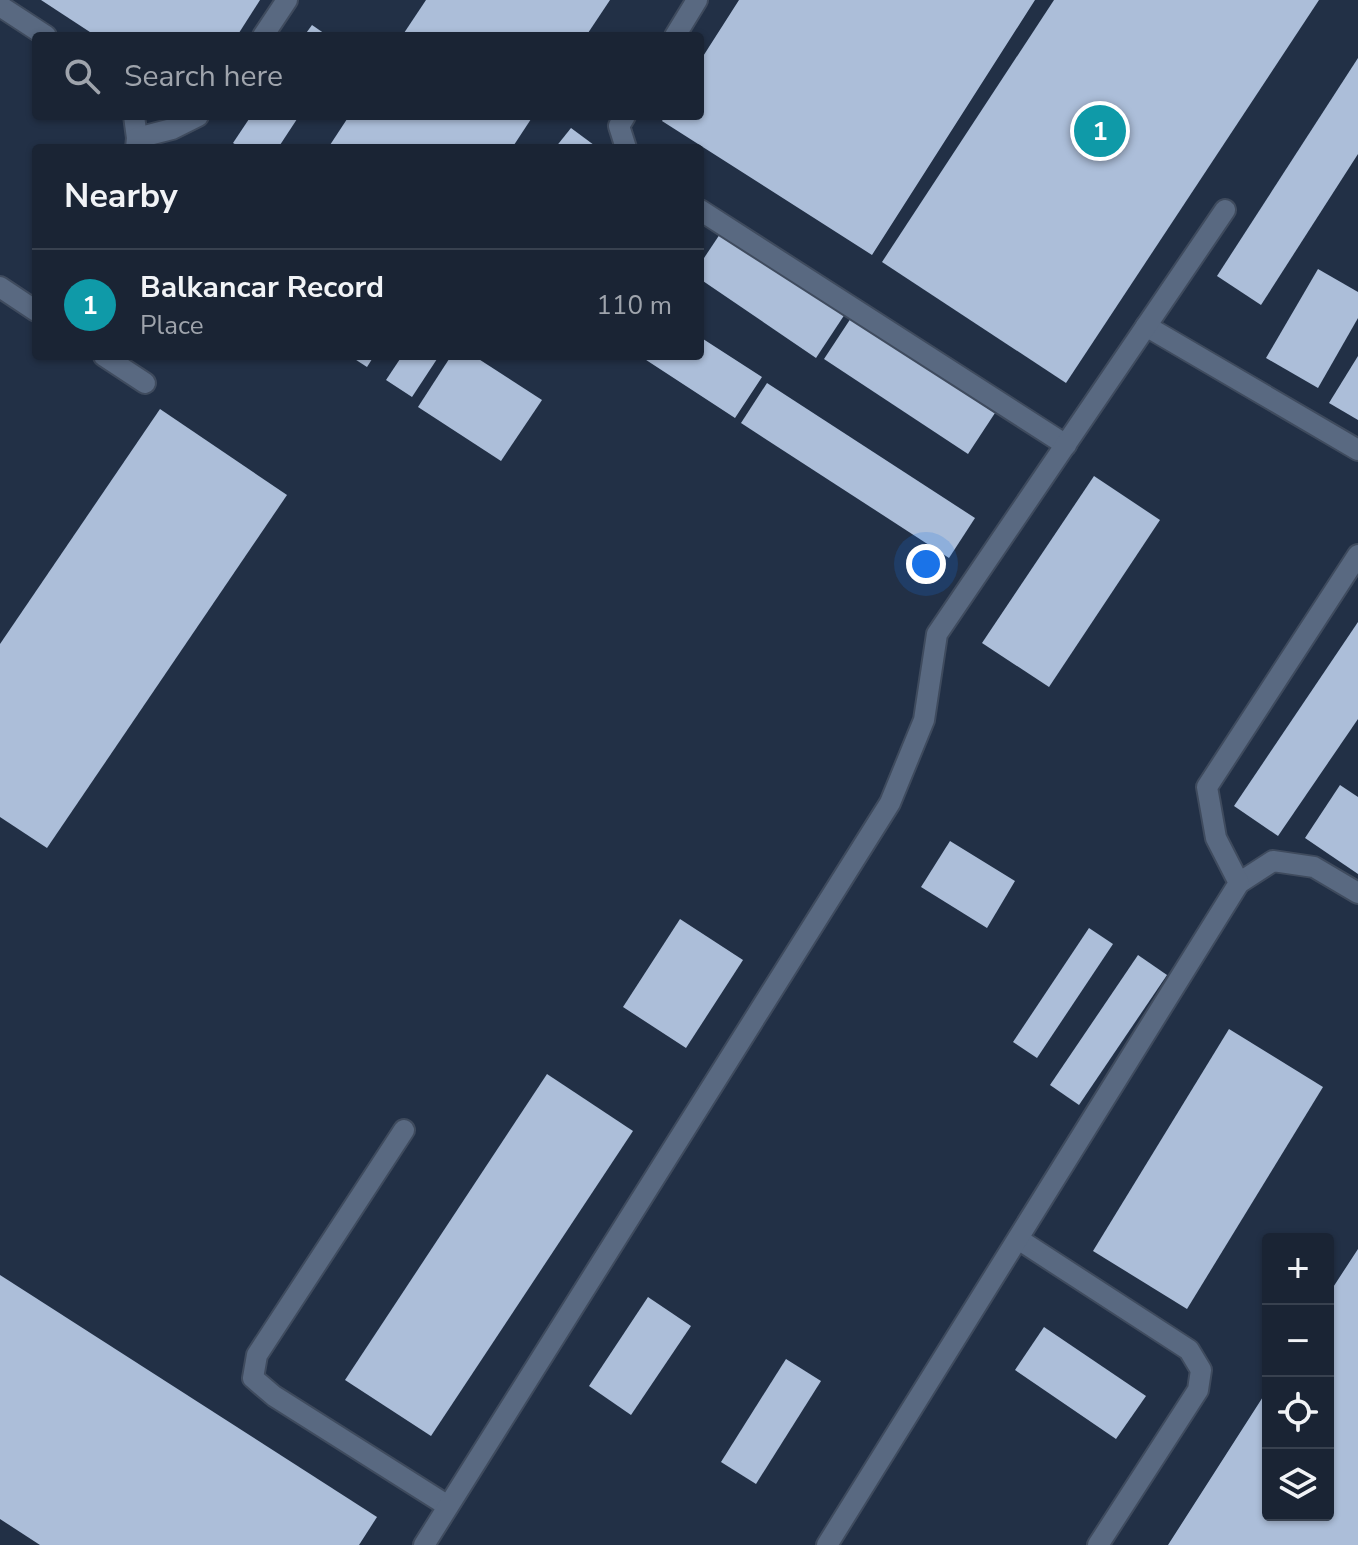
<!DOCTYPE html>
<meta charset="utf-8">
<style>
:root{--surface:#1a2434;--page:#273040;--text:#f1f3f6;--muted:#9fa4ac;--line:#38414f;--accent:#8c9099}
body{margin:0;font-family:"Nunito Sans",sans-serif;background:var(--page);color:var(--text)}
.controls{position:absolute;right:24px;bottom:24px;display:grid;overflow:hidden;border-radius:8px;box-shadow:0 2px 6px #0004}
.controls button{width:72px;height:72px;display:grid;place-items:center;padding:0;border:0;border-bottom:2px solid var(--line);background:var(--surface);color:var(--text);font:40px sans-serif}
.you{position:absolute;left:926px;top:564px;width:28px;height:28px;margin:-20px;border:6px solid #fff;border-radius:50%;background:#1a73e8;box-shadow:0 0 0 12px #1a73e833}
.badge{display:grid;place-items:center;width:52px;height:52px;border-radius:50%;background:var(--accent);color:#fff;font-size:26px;font-weight:700}
.pin{position:absolute;translate:-50% -50%;border:4px solid #fff;box-shadow:0 2px 8px #0006}
.list{margin:0;padding:0;list-style:none}
h2{display:flex;justify-content:space-between;align-items:center;height:104px;margin:0;padding:0 32px;font-size:34px}
h2 small{font-size:26px;font-weight:400;color:var(--muted)}
.list li{display:grid;grid-template-columns:52px 1fr auto;gap:24px;align-items:center;box-sizing:border-box;height:112px;padding:0 32px;border-top:2px solid var(--line)}
.list b{display:block;font-size:30px;white-space:nowrap}
.list p{margin:0;font-size:26px;white-space:nowrap;color:var(--muted)}
.list em{font-size:26px;font-style:normal;color:var(--muted)}
.icon{flex:none;width:44px;height:44px;fill:none;stroke:currentColor;stroke-width:2;stroke-linecap:round;stroke-linejoin:round}
.map{position:relative;flex:none;width:1358px;height:1545px;overflow:hidden}
.search{position:absolute;background:var(--surface);box-shadow:0 2px 6px #0004;left:32px;top:32px;width:672px;height:88px;display:flex;align-items:center;gap:20px;box-sizing:border-box;padding:0 28px;border-radius:8px;color:var(--muted);font-size:30px}
.panel{position:absolute;background:var(--surface);box-shadow:0 2px 6px #0004;left:32px;top:144px;width:672px;height:216px;border-radius:8px}
.map>svg:first-child{display:block}
</style>
<div class="map">
<svg width="1358" height="1545" viewBox="0 0 1358 1545">
<rect width="100%" height="100%" fill="#223046"/>
<g fill="#acbed9">
<polygon points="41,0 260,0 237,36 96,36"/>
<polygon points="426,0 610,0 586,36 402,36"/>
<polygon points="739,0 1035,0 872,255 662,121 665,116 700,116 700,61"/>
<polygon points="1054,0 1319,0 1066,383 882,262"/>
<polygon points="312,25 328,36 304,36"/>
<polygon points="1358,58 1358,154 1261,305 1217,276"/>
<polygon points="251,116 299,116 278,148 241,148 233,143"/>
<polygon points="349,116 533,116 512,148 328,148"/>
<polygon points="571,128 598,148 555,148"/>
<polygon points="722,231 845,314 816,358 700,279 700,264"/>
<polygon points="1318,269 1358,292 1358,318 1318,388 1266,358"/>
<polygon points="851,318 995,413 968,454 824,359"/>
<polygon points="700,337 762,377 735,418 640,356 700,356"/>
<polygon points="350,356 374,356 367,367"/>
<polygon points="402,356 439,356 412,397 386,380"/>
<polygon points="451,356 474,356 542,400 501,461 418,407"/>
<polygon points="1358,356 1358,420 1329,403"/>
<polygon points="767,383 975,518 949,558 741,423"/>
<polygon points="160,409 287,495 47,848 0,817 0,644"/>
<polygon points="1094,476 1160,520 1049,687 982,643"/>
<polygon points="1358,622 1358,719 1278,836 1234,806"/>
<polygon points="1340,785 1358,797 1358,874 1305,838"/>
<polygon points="950,841 1015,881 987,928 921,887"/>
<polygon points="680,919 743,960 686,1048 623,1007"/>
<polygon points="1089,928 1113,944 1037,1058 1013,1042"/>
<polygon points="1138,955 1167,975 1079,1105 1050,1085"/>
<polygon points="1229,1029 1323,1087 1187,1309 1093,1251"/>
<polygon points="547,1074 633,1131 431,1436 345,1380"/>
<polygon points="1358,1249 1358,1545 1168,1545 1268,1389 1268,1515 1328,1515 1328,1295"/>
<polygon points="0,1275 377,1517 359,1545 40,1545 0,1519"/>
<polygon points="648,1297 691,1326 631,1415 589,1386"/>
<polygon points="1044,1327 1146,1396 1116,1439 1015,1370"/>
<polygon points="786,1359 821,1381 756,1484 721,1462"/>
</g>
<g fill="none" stroke-linecap="round" stroke-linejoin="round">
<g stroke="#3f4b5e" stroke-width="24">
<g id="minor">
<polyline points="0,6 46,36"/>
<polyline points="263,36 287,0"/>
<polyline points="675,36 697,0"/>
<polyline points="134,116 137,138 136,148"/>
<polyline points="625,116 619,126 626,148"/>
<polyline points="137,138 172,129 198,116"/>
<polyline points="700,210 1066,445"/>
<polyline points="0,287 36,311"/>
<polyline points="1146,326 1358,450"/>
<polyline points="104,356 145,383"/>
<polyline points="1239,883 1273,861 1314,867 1358,893"/>
<polyline points="404,1130 257,1355 253,1378 274,1396 448,1506"/>
<polyline points="1018,1239 1189,1350 1201,1370 1198,1390 1098,1545"/>
<polyline points="424,1545 890,803 924,720 937,634 1225,210"/>
<polyline points="827,1545 1239,883 1216,838 1207,787 1358,555"/>
</g>
</g>
<use href="#minor" stroke="#596981" stroke-width="20"/>
</g>
</svg>
<div class="controls">
<button>+</button>
<button>−</button>
<button><svg class="icon" aria-label="locate" viewBox="0 0 24 24"><circle cx="12" cy="12" r="6"/><path d="M12 2v4M12 18v4M2 12h4M18 12h4"/></svg></button>
<button><svg class="icon" aria-label="layers" viewBox="0 0 24 24"><path d="M12 4l9 5-9 5-9-5zM3 14l9 5 9-5"/></svg></button>
</div>
<div class="you"></div>
<div class="pin badge" style="left:1100px;top:131px;background:#0f9aa8">1</div>
<div class="search"><svg class="icon" aria-label="search" viewBox="0 0 24 24"><circle cx="10" cy="10" r="6"/><path d="M15 15l6 6"/></svg>Search here</div>
<section class="panel">
<h2>Nearby<small></small></h2>
<ul class="list">
<li><span class="badge" style="background:#0f9aa8">1</span><div><b>Balkancar Record</b><p>Place</p></div><em>110 m</em></li>
</ul>
</section>
</div>
